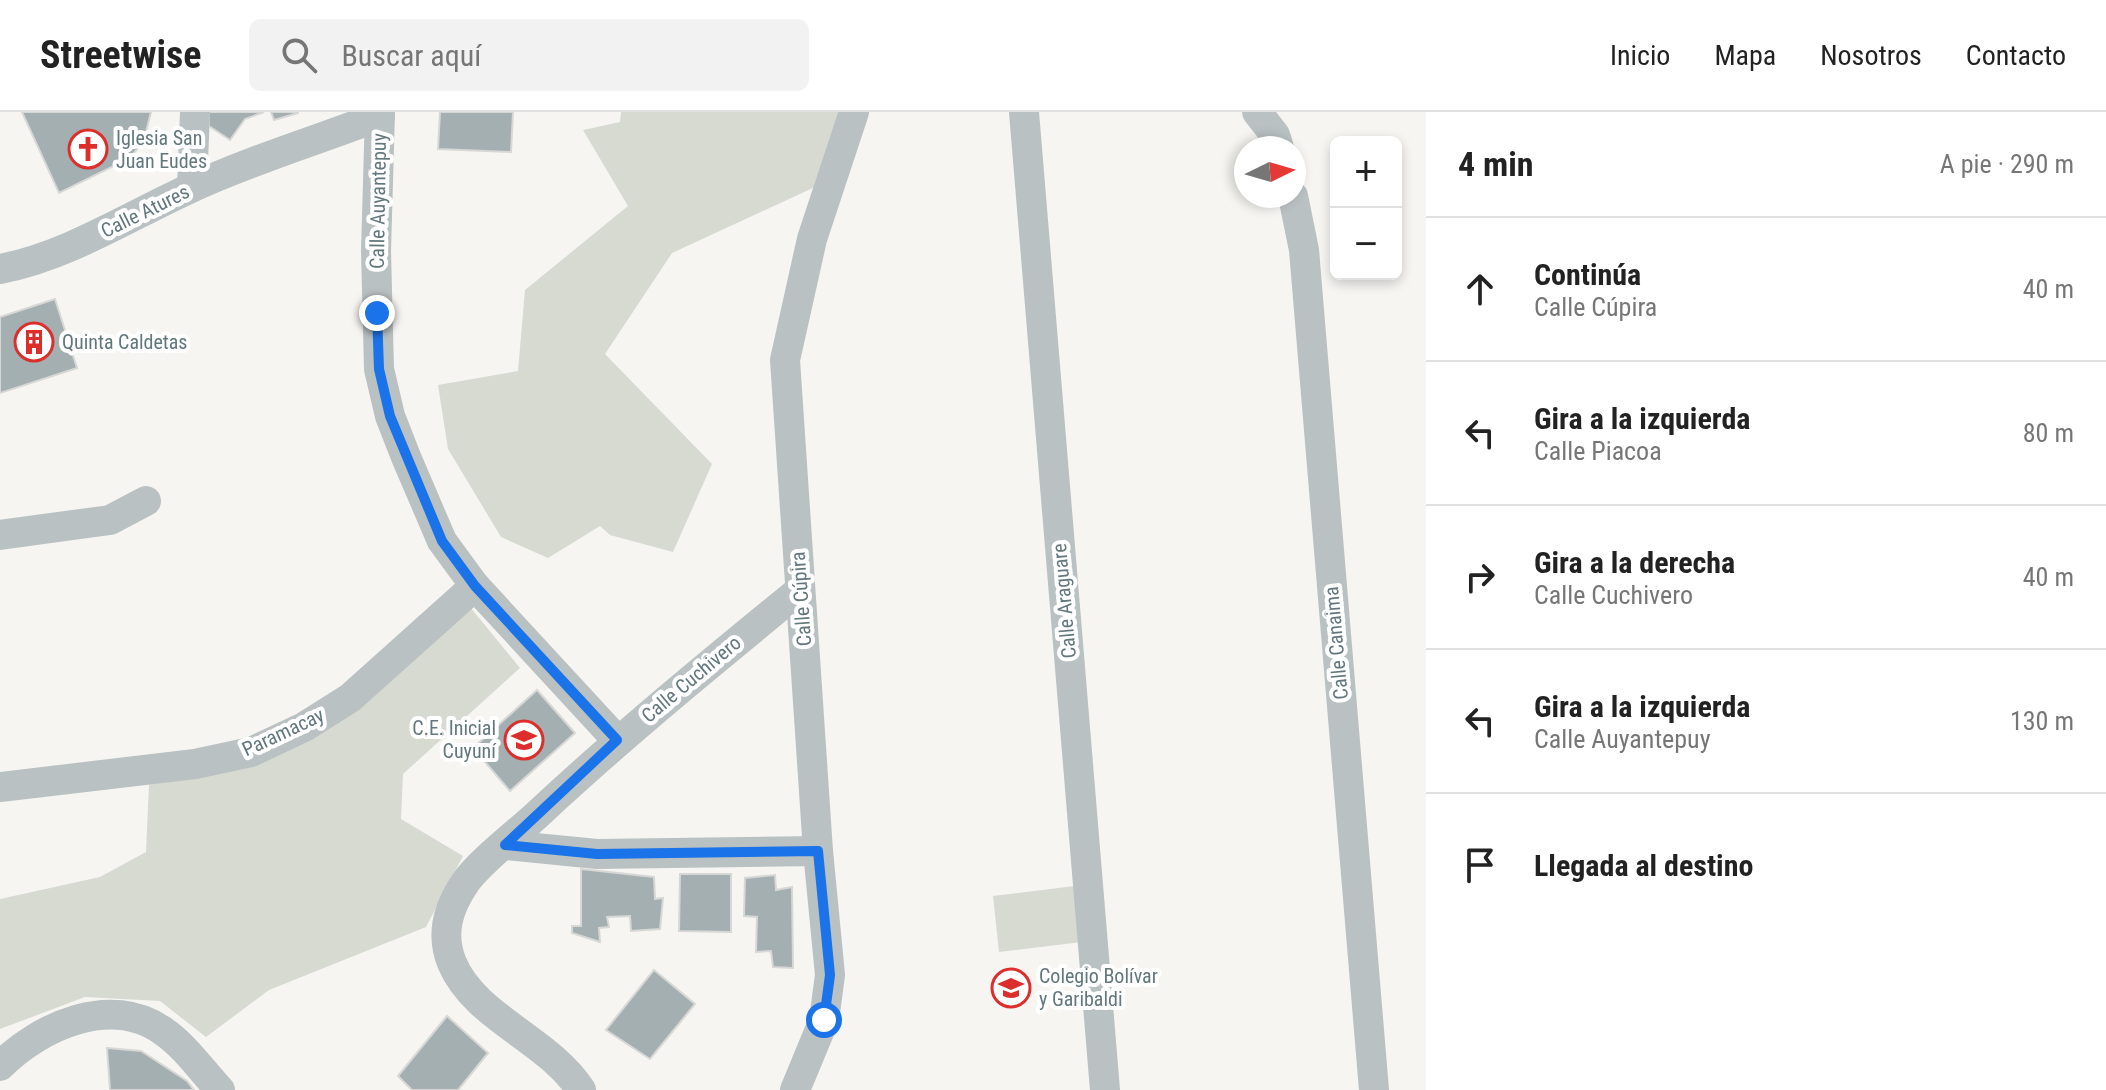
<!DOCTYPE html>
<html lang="es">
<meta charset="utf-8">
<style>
:root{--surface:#fff;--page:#f2f2f2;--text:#222;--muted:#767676;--line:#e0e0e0}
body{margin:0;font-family:"Roboto Condensed",sans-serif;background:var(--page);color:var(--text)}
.controls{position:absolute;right:24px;top:24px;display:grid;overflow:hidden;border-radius:12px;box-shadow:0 4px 12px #0003}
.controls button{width:72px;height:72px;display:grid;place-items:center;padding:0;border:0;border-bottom:2px solid var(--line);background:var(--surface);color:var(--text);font:40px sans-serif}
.compass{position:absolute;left:1234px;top:24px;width:72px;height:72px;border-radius:50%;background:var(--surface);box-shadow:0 4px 12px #0003;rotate:85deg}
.stop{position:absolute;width:24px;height:24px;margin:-18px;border:6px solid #1a73e8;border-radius:50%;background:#fff}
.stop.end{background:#1a73e8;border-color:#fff;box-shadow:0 2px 8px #0008}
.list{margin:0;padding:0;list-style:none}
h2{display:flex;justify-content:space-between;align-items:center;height:104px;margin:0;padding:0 32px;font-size:34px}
h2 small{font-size:26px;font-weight:400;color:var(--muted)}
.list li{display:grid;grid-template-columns:52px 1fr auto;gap:24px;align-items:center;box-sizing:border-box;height:144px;padding:0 32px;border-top:2px solid var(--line)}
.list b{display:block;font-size:30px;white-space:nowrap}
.list p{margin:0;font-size:26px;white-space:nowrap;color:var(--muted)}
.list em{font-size:26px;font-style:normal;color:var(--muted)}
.icon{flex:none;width:44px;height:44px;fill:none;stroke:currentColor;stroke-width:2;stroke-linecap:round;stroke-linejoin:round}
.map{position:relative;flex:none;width:1426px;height:978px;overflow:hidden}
header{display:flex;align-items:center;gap:48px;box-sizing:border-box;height:112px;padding:0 40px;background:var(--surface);border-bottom:2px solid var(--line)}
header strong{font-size:38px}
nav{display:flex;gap:44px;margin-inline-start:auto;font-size:28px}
.search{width:560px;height:72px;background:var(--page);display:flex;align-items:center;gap:20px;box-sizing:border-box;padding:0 28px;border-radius:12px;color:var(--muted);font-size:30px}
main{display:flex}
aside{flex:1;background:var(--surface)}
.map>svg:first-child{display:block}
</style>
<header>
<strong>Streetwise</strong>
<div class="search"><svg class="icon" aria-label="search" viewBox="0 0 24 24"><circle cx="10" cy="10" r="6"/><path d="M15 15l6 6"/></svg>Buscar aquí</div>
<nav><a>Inicio</a><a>Mapa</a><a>Nosotros</a><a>Contacto</a></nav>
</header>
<main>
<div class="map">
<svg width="1426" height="978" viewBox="0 0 1426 978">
<rect width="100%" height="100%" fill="#f6f5f2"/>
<g fill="#d6dad1">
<polygon points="621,0 841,0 815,75 672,141 605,242 712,352 673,440 610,423 600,414 548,446 501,425 448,337 438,273 518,259 525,178 628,94 583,18 620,10"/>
<polygon points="470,495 520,556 403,662 401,707 463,744 426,815 269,878 206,925 160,889 85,885 0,917 0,787 100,765 146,740 149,673 333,607"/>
<polygon points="1083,773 1090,829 999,840 993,784"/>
</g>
<g fill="#a4afb2" stroke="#d7d7d5" stroke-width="2">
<polygon points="22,0 151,0 144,28 130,46 59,81"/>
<polygon points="209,0 264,0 245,7 230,28 209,14"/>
<polygon points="271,0 298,0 298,1 274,8"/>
<polygon points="440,0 513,0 511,40 438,37"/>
<polygon points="55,187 77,256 0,281 0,205"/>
<polygon points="537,578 575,621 510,679 473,636"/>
<polygon points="581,757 654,765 655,787 663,786 660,817 631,819 630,804 607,805 609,815 599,816 600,830 572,821 572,814 581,814"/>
<polygon points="680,762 731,762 731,820 679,819"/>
<polygon points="775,763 776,778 792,775 793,856 773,855 771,839 756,840 757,805 744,804 745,766"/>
<polygon points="654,858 695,892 650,947 606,918"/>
<polygon points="447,904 488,941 458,978 412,978 398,964"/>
<polygon points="107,936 141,939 187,969 194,978 110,978"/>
</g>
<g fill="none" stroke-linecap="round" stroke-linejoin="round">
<g stroke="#bac1c2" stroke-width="30">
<polyline points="380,0 376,139 379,257 390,304 406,345 442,429 475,474 617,628"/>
<polyline points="1024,0 1105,978"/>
<polyline points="1257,0 1275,23 1279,36"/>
<polyline points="192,75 195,0"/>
<polyline points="1293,84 1304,138 1374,978"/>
<path d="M0,157c68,-13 129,-53 191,-81 60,-28 127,-48 189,-72"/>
<polyline points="0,423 110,408 146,389"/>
<polyline points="0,675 195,652 251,640 304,615 350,586 475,474"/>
<polyline points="505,733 597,742 818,739"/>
<path d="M0,954c40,-40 111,-72 163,-35 22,15 39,40 57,59"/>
<path d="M581,978c-33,-51 -106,-72 -129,-127 -12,-29 -4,-55 13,-80 14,-21 55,-52 75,-71 84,-78 172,-150 260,-222"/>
<polyline points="795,978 824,908 830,863 818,739 785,248 812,127 854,0"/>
</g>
</g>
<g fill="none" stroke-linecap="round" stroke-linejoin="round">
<polyline stroke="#1a73e8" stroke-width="10" points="377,201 379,257 390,304 442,429 475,474 617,628 505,733 597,742 818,739 830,863 824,908"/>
</g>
<defs>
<g id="church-ring" transform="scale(2)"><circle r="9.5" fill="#fff" stroke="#dc2f2c" stroke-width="1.5"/><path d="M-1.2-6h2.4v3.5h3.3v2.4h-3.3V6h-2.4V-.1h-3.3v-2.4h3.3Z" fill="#dc2f2c"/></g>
<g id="building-ring" transform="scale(2)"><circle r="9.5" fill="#fff" stroke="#dc2f2c" stroke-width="1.5"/><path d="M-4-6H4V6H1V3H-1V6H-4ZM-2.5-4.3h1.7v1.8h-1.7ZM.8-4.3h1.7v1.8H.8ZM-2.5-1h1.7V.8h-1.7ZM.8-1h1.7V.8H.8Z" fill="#dc2f2c"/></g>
<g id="school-ring" transform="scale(2)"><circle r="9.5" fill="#fff" stroke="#dc2f2c" stroke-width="1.5"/><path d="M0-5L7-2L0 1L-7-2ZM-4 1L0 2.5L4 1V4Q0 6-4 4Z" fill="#dc2f2c"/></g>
</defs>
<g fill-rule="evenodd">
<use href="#church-ring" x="88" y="37"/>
<use href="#building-ring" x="34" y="230"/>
<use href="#school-ring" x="524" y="628"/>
<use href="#school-ring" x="1011" y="876"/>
</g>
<g text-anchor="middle" stroke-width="8" stroke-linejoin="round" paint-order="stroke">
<g font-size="20" fill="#62777c" stroke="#fff" text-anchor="start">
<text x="116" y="33">Iglesia San<tspan x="116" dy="23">Juan Eudes</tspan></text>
<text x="62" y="237">Quinta Caldetas</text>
<text x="496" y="623" text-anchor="end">C.E. Inicial<tspan x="496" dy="23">Cuyuní</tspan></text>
<text x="1039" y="871">Colegio Bolívar<tspan x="1039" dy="23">y Garibaldi</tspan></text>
</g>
<g font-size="20" fill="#62777c" stroke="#fff">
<text transform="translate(378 89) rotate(-89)" y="7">Calle Auyantepuy</text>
<text transform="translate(145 99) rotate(-26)" y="7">Calle Atures</text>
<text transform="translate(801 487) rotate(-94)" y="7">Calle Cúpira</text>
<text transform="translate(1064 489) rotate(-95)" y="7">Calle Araguare</text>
<text transform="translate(1336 531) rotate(-95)" y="7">Calle Canaima</text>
<text transform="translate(691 567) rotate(-40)" y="7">Calle Cuchivero</text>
<text transform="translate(283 620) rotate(-25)" y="7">Paramacay</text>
</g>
</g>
</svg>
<div class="controls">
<button>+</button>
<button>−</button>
</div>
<svg class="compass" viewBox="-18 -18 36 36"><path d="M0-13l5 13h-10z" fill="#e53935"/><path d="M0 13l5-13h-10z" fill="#767676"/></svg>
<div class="stop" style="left:824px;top:908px"></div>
<div class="stop end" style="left:377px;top:201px"></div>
</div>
<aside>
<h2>4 min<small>A pie · 290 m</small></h2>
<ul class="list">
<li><svg class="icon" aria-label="ahead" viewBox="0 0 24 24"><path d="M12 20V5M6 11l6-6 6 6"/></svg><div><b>Continúa</b><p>Calle Cúpira</p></div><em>40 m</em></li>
<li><svg class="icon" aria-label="left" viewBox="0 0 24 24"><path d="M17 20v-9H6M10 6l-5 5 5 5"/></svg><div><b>Gira a la izquierda</b><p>Calle Piacoa</p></div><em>80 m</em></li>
<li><svg class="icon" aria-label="right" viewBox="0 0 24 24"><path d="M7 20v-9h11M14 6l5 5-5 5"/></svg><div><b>Gira a la derecha</b><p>Calle Cuchivero</p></div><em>40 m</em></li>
<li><svg class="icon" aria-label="left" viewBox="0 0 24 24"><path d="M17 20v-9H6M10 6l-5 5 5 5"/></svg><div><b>Gira a la izquierda</b><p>Calle Auyantepuy</p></div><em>130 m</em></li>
<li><svg class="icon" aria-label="arrive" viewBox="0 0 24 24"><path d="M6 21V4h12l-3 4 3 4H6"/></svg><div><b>Llegada al destino</b></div></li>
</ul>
</aside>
</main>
